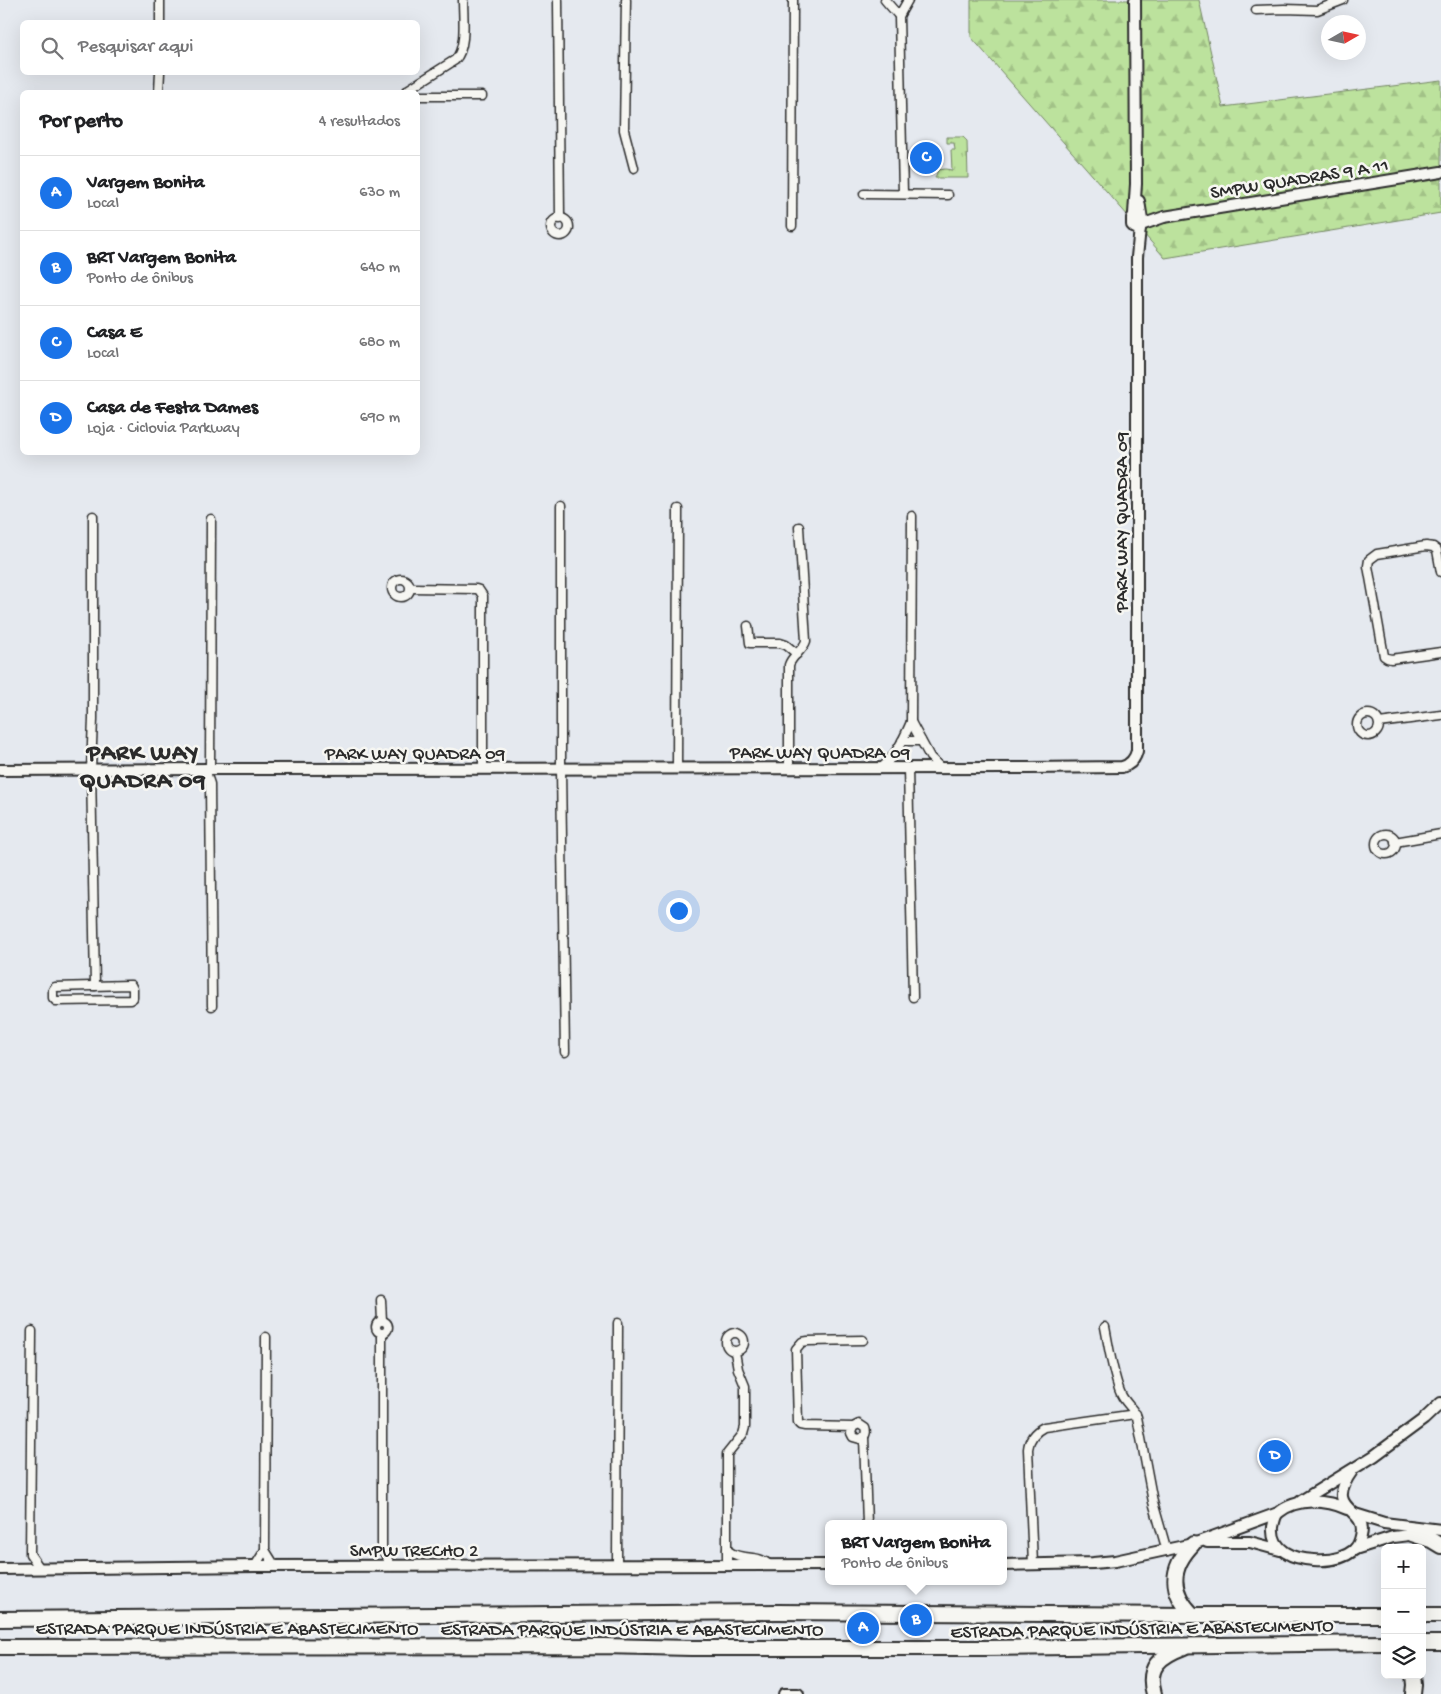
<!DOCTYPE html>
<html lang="pt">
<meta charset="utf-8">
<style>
:root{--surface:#fff;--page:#f6f6f6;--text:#202124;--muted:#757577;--line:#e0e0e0;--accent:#1a73e8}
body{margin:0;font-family:"Gochi Hand",sans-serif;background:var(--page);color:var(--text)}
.controls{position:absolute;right:15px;bottom:15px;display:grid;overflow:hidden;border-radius:8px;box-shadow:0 5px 20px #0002}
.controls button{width:45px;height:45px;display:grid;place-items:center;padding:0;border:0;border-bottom:1px solid var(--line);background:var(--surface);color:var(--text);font:25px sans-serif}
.compass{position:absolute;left:1321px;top:15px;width:45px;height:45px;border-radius:50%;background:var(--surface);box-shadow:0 5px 20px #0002;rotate:81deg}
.you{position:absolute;left:678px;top:910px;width:18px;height:18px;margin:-12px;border:4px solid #fff;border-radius:50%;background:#1a73e8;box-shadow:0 0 0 8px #1a73e833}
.badge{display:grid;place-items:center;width:32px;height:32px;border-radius:50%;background:var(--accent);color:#fff;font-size:16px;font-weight:700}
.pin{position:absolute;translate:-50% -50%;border:2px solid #fff;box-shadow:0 1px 5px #0006}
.popup{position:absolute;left:825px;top:1520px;width:182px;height:65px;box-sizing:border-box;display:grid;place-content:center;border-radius:8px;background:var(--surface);filter:drop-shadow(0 1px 4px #0005);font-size:16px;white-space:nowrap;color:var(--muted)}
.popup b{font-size:19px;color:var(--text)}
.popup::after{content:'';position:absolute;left:50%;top:100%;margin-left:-10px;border:10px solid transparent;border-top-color:var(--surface)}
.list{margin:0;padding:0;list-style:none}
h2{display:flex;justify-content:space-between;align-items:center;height:65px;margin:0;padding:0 20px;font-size:21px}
h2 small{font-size:16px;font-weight:400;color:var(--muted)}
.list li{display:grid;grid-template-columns:32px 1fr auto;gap:15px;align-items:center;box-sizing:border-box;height:75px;padding:0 20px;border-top:1px solid var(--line)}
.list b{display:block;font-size:19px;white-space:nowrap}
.list p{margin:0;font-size:16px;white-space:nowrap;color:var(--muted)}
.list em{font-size:16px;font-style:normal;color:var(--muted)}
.icon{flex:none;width:28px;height:28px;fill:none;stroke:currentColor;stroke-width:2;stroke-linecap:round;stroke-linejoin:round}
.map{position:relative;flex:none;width:1441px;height:1694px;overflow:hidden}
.search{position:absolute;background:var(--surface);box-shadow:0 5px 20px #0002;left:20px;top:20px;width:400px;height:55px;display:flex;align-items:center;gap:12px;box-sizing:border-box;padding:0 18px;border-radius:8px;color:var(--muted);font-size:19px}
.panel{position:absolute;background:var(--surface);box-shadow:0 5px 20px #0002;left:20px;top:90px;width:400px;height:365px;border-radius:8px}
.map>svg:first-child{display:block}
</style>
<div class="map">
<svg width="1441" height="1694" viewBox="0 0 1441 1694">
<defs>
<pattern id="grass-tufts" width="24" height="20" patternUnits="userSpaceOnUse" patternTransform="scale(1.25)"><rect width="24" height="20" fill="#bce29d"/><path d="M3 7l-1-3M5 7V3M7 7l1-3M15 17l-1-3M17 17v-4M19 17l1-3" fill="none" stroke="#a2c287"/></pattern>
<pattern id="forest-firs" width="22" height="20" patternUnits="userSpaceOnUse" patternTransform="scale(1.25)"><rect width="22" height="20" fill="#bce29d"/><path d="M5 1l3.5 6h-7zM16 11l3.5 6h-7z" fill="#a2c287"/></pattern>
</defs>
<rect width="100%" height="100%" fill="#e5e9ef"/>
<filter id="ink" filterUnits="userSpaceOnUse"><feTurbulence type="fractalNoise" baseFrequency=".02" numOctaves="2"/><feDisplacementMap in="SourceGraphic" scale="10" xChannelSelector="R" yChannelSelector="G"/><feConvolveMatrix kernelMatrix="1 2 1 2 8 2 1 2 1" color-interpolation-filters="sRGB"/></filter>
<g filter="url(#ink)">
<polygon fill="url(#grass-tufts)" stroke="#748664" points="947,137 963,137 967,141 968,178 935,178 938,170 945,169 952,170 951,150 955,150 954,143 947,143"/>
<polygon fill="url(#forest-firs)" stroke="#748664" points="971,0 1199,0 1223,107 1441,80 1441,213 1165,258 971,37"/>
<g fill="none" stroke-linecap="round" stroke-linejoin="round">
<g stroke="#2b2b2b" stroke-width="11">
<g id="minor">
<polyline points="160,0 160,22"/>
<polyline points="558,0 560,219"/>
<polyline points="626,0 624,130 634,168"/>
<polyline points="885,0 899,16"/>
<polyline points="1256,10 1284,9 1317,10 1343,0"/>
<polyline points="159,92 160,72"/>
<path d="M406,92l3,-3 46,-29c12,-12 8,-43 8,-60"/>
<polyline points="418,96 482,96"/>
<polyline points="864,194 948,195"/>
<polyline points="903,194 899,16 908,0"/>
<circle cx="560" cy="227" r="9"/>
<polyline points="792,226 793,0"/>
<polyline points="561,506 561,769 565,1052"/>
<polyline points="93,516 93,719 91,769 95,986"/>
<polyline points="912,516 911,722 930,757 941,768"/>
<polyline points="1441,572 1437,550 1433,547 1426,546 1377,554 1369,560 1368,566 1384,656 1387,658 1391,659 1441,652"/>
<circle cx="401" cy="588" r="9"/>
<polyline points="411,588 476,589 479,590 483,596 483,769"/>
<polyline points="748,626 750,643 780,643 786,645 797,654"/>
<circle cx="1368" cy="725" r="11"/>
<polyline points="1379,723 1441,715"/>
<polyline points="902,741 921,741"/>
<path d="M881,768c15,-12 23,-30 30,-46"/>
<polyline points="908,768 913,997"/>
<polyline points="205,769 210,784 212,1006"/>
<polyline points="210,769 211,519"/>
<polyline points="677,769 678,509"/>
<path d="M789,769v-104c3,-10 14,-14 17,-24l-7,-114"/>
<circle cx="1386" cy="844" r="10"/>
<polyline points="1395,842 1441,834"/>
<polygon points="129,985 131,985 133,989 133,998 130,1000 56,1001 53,998 53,990 55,987"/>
<polyline points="381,1300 382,1321"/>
<circle cx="382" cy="1327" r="6"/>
<path d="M1105,1327c4,20 8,49 16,67 4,9 12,14 16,23l16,85 14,49"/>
<polyline points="32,1331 30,1554 39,1567"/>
<circle cx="735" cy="1342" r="9"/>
<polyline points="382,1334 382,1548 391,1566"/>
<polyline points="266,1337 265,1550 275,1566"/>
<path d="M853,1427l-2,6 2,4 7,2c5,-2 7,-6 5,-11l-6,-4 -6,3 -48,-1 -5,-1 -2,-2 -2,-74 6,-7 6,-1 55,-1"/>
<polyline points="864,1437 867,1524"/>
<path d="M727,1550c15,12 29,3 43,15"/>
<path d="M1033,1564l-5,-115c1,-10 6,-17 16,-22l92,-13"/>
<polyline points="255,1566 265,1550"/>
<polyline points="617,1566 618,1323"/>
<polyline points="727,1566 727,1454 743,1434 745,1427 745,1386 738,1369 735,1352"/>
</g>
</g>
<g stroke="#2b2b2b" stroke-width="14">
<g id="tertiary">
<polyline points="1139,201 1142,220 1140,228 1135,228 1132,225 1132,218 1136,213 1139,213"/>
<polyline points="1134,214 1136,184 1135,0"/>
<polyline points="1141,225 1164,217 1441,172"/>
<path d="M0,770l210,-1 819,-1 93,-1c8,-2 13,-8 15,-16v-494l3,-29"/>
<polyline points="1301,1501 1374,1456 1424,1419 1441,1403"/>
<path d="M1347,1509c-20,-9 -50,-12 -69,4 -3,3 -4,9 -5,14 -2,24 21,32 41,33 13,1 29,-1 40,-10 3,-3 6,-9 7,-14 8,-30 -39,-23 -9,-65"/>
<polyline points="1355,1514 1384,1523 1441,1530"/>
<polyline points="1207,1542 1250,1542 1280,1550"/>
<polyline points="1355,1549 1393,1537 1417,1534"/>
<polyline points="1004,1565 1093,1563 1115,1561 1193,1544 1278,1513"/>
<polyline points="0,1569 255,1566 828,1565"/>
<polyline points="784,1694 798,1694"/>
</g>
</g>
<g stroke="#2b2b2b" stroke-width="18">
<g id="trunk">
<polyline points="1412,1534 1431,1540 1441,1546"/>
<path d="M1193,1544c-24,25 -23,48 0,71"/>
<polyline points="1422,1615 1441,1615"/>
<polyline points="0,1619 777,1612 1193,1615 1385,1615"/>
<polyline points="1422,1643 1441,1643"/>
<polyline points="0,1647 603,1646 691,1648 984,1648 1385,1643"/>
<polyline points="1413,1675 1414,1685 1413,1694"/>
<path d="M1154,1694c-8,-27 6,-38 30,-47"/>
</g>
</g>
<use href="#minor" stroke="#f6f6f2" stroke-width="8"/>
<use href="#tertiary" stroke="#f6f6f2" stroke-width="10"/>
<use href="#trunk" stroke="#f6f6f2" stroke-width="14"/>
</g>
</g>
<g text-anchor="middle" stroke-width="5" stroke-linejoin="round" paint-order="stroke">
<g font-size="19" fill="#2b2b2b" stroke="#f6f6f2">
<text transform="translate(1299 177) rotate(-9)" y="7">SMPW QUADRAS 9 A 11</text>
<text transform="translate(1120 522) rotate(-90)" y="7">PARK WAY QUADRA 09</text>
<text x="820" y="758">PARK WAY QUADRA 09</text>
<text x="415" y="759">PARK WAY QUADRA 09</text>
<text x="414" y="1556">SMPW TRECHO 2</text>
<text x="227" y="1634">ESTRADA PARQUE INDÚSTRIA E ABASTECIMENTO</text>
<text transform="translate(1142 1627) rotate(-1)" y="7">ESTRADA PARQUE INDÚSTRIA E ABASTECIMENTO</text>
<text x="632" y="1635">ESTRADA PARQUE INDÚSTRIA E ABASTECIMENTO</text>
</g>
<g font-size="24" font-weight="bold" letter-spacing="1" fill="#2b2b2b" stroke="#f6f6f2">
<text x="143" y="759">PARK WAY<tspan x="143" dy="28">QUADRA 09</tspan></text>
</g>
</g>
</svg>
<div class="controls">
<button>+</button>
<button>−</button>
<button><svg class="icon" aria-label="layers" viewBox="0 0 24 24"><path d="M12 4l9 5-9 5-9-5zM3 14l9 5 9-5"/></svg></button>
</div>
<svg class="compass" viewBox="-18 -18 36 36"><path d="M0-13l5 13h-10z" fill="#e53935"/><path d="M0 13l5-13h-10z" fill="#757577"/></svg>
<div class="you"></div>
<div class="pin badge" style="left:863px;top:1628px">A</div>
<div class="pin badge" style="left:916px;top:1620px">B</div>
<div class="popup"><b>BRT Vargem Bonita</b>Ponto de ônibus</div>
<div class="pin badge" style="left:926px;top:158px">C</div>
<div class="pin badge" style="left:1275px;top:1456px">D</div>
<div class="search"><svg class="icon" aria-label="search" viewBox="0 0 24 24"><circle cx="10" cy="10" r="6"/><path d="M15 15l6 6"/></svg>Pesquisar aqui</div>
<section class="panel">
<h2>Por perto<small>4 resultados</small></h2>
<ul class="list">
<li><span class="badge">A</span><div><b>Vargem Bonita</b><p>Local</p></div><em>630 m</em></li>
<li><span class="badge">B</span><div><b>BRT Vargem Bonita</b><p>Ponto de ônibus</p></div><em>640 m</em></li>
<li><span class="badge">C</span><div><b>Casa E</b><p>Local</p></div><em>680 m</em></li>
<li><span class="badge">D</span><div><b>Casa de Festa Dames</b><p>Loja · Ciclovia Parkway</p></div><em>690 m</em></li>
</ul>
</section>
</div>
